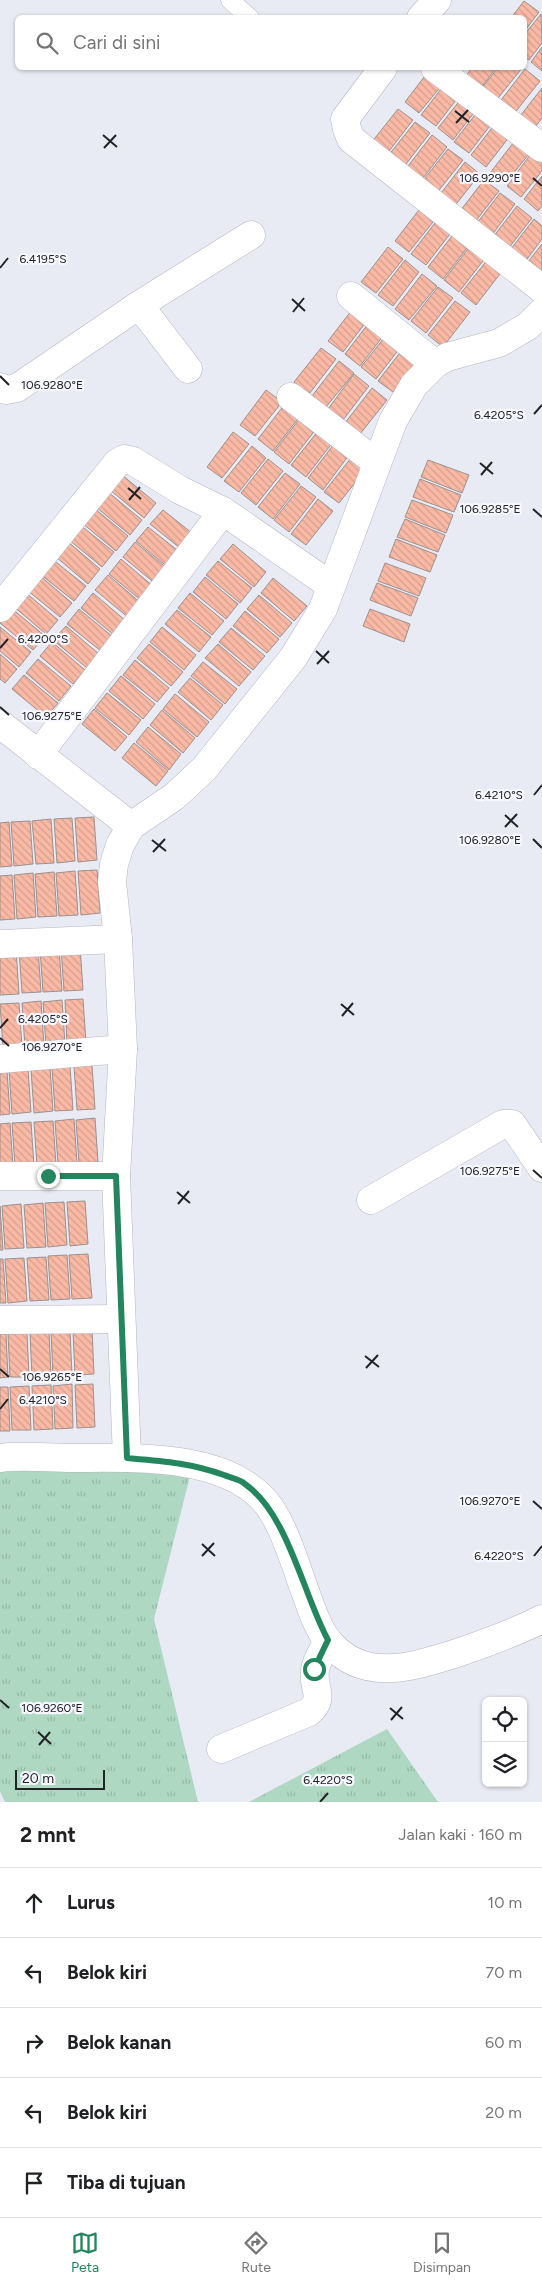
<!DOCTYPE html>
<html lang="id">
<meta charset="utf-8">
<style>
:root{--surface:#fff;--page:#f6f6f6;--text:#202124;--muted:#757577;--line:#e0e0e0;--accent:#24865f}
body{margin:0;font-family:Figtree,sans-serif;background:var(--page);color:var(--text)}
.controls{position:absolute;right:15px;bottom:15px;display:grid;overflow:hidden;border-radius:8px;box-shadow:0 1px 4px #0004}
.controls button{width:45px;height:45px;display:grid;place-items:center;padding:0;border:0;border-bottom:1px solid var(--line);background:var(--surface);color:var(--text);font:25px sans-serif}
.scale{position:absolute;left:15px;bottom:12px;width:90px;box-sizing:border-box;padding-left:5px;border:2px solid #222327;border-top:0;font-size:14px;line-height:18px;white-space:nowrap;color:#222327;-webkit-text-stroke:4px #f6f7ff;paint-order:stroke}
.stop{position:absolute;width:15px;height:15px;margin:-11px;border:4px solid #24865f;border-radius:50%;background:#fff}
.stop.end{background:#24865f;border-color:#fff;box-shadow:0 1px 5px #0008}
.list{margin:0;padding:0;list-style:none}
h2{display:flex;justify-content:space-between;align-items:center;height:65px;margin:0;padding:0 20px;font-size:21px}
h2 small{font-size:16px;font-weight:400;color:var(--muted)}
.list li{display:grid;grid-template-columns:32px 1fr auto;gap:15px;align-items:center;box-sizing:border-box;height:70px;padding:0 20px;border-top:1px solid var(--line)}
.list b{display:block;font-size:19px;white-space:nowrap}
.list em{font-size:16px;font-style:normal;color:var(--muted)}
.icon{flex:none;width:28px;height:28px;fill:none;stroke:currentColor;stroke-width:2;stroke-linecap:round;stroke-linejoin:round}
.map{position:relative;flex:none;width:542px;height:1802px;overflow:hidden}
.search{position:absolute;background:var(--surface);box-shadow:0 1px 4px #0004;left:15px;right:15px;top:15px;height:55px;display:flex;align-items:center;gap:12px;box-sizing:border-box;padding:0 18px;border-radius:8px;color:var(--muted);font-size:19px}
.sheet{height:415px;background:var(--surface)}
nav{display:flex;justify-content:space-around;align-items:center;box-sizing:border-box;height:70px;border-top:1px solid var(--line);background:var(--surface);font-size:14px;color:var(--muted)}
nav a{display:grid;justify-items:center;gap:2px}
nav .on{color:var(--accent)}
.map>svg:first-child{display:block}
</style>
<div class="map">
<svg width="542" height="1802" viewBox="0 0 542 1802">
<defs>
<pattern id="grass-tufts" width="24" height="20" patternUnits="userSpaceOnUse" patternTransform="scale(1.25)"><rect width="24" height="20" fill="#aed8c1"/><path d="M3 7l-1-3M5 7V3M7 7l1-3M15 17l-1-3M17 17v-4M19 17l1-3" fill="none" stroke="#95b9a6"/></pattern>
<pattern id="building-back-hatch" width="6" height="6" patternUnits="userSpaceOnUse" patternTransform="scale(1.25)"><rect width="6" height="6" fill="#fab9a5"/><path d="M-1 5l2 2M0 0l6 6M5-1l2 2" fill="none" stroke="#d69f8e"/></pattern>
</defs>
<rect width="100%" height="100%" fill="#e8eaf4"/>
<g fill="url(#grass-tufts)">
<polygon points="0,1458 192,1468 154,1619 198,1802 5,1802 0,1791"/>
<polygon points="387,1729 438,1802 249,1802"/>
</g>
<g fill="url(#building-back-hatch)" stroke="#9c918e">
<polygon points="524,1 539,12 524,32 524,18 511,18"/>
<polygon points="541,14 542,43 529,60 524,57 524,35"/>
<polygon points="542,47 542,71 531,62"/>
<polygon points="431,68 447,79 419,113 405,102"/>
<polygon points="472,68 496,68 480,89 465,77"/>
<polygon points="498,68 522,68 495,102 480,90"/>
<polygon points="525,69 540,81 513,115 498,104"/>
<polygon points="448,80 463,91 436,126 421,115"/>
<polygon points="542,88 542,118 532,131 517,120"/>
<polygon points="465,94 480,105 453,140 438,128"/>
<polygon points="481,107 496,118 469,153 454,142"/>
<polygon points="398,109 413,120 386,155 371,143"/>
<polygon points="498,120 513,132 486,167 471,155"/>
<polygon points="415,122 430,133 403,168 388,156"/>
<polygon points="432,135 447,147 420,182 405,170"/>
<polygon points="517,138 532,150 505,184 490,173"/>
<polygon points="448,149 463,160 436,194 421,183"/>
<polygon points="533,151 542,157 542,171 521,197 507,186"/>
<polygon points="465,162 480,174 453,208 438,197"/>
<polygon points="542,176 542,206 538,211 524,199"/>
<polygon points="484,180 499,191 472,226 457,215"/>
<polygon points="500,193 515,204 489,239 474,227"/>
<polygon points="422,206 437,217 409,252 395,241"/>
<polygon points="517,206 532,218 505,253 490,241"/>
<polygon points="438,219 453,230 426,265 411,254"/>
<polygon points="534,219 542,226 542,239 522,266 507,254"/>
<polygon points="455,232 470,244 443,279 428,267"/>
<polygon points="542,244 542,274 524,267"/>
<polygon points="471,245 486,257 459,292 444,280"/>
<polygon points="388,247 403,259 376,293 361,282"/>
<polygon points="488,259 503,270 476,305 461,293"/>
<polygon points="405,260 419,272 393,306 378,295"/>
<polygon points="422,274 437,286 409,320 395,309"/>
<polygon points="438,287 453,298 426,333 411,321"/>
<polygon points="455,301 470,312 443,347 428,335"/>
<polygon points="355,306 370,317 343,352 328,341"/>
<polygon points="371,320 387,331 360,366 345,354"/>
<polygon points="388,333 403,344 376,379 361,367"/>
<polygon points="405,346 420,358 393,392 378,381"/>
<polygon points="321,348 336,359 309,394 294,382"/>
<polygon points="339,361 354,373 326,407 312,396"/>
<polygon points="354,374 369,386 343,420 328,409"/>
<polygon points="372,388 387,400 360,434 345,423"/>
<polygon points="266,390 282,402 255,436 240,425"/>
<polygon points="285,404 300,416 273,451 258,439"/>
<polygon points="301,417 316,429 289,464 274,452"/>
<polygon points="318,431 333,442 306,477 291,465"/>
<polygon points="233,432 249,444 222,478 207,467"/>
<polygon points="334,444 349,455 323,490 308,478"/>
<polygon points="252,446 266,458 239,492 224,481"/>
<polygon points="351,458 366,469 339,503 324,492"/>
<polygon points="268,459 283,471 256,505 241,493"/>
<polygon points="428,460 469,475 462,493 421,477"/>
<polygon points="285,473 300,484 273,519 258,507"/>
<polygon points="122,475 156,503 144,518 110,490"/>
<polygon points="420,479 461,495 454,512 413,497"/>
<polygon points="301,486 316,497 289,532 274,520"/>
<polygon points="108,492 142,520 130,535 96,507"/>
<polygon points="318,499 333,511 306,545 291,534"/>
<polygon points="412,500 453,515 446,533 405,517"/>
<polygon points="94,508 128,536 116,551 82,523"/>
<polygon points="163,510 197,537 185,552 150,524"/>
<polygon points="405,519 445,535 438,552 397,537"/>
<polygon points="80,525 114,552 102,567 68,539"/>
<polygon points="148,527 182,554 170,569 136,541"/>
<polygon points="396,539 437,555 430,572 389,557"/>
<polygon points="67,541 100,569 88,584 55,556"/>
<polygon points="135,542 169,570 157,585 123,557"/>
<polygon points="233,544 266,572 254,587 220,559"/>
<polygon points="52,559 86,586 74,601 40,574"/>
<polygon points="121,559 154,587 142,601 109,574"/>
<polygon points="218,561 252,588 240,603 206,575"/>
<polygon points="385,563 426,578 419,596 378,581"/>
<polygon points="39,575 72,603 60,617 27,590"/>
<polygon points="108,575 141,603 129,618 95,590"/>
<polygon points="205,577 238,604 226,619 193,592"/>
<polygon points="273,578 307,606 294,621 261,593"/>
<polygon points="377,583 418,598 411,616 370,600"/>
<polygon points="25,592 58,620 46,634 13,606"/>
<polygon points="93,593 126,621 114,635 81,608"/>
<polygon points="190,593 224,621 212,635 178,608"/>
<polygon points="259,595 292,623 280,637 247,609"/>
<polygon points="11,608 45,636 33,650 0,623"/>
<polygon points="79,609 113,637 101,651 67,624"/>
<polygon points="370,609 410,624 404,642 363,626"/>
<polygon points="177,610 211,637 199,652 165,624"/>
<polygon points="245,611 279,639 267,653 233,626"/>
<polygon points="66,626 99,654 87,668 53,640"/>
<polygon points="0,627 31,652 19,667 0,651"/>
<polygon points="162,627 196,655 184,670 150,642"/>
<polygon points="231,628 265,656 253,670 219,642"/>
<polygon points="52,642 85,670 73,684 40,656"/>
<polygon points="149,644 183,672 171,686 137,658"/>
<polygon points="218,644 251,672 239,686 205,658"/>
<polygon points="0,654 17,669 5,683 0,679"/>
<polygon points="38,659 71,686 59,701 26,673"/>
<polygon points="135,660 169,688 157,702 123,675"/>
<polygon points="203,662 237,689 225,704 191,676"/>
<polygon points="24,675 58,703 46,717 12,689"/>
<polygon points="121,676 155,704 143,719 109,691"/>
<polygon points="190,678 223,705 211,720 178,692"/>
<polygon points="107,693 141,720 129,735 95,708"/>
<polygon points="175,694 209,722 197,737 163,709"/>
<polygon points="94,709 127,737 115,751 82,724"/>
<polygon points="162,710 195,738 183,753 150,725"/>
<polygon points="148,727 181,754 169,770 136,742"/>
<polygon points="134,743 168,771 156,786 122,758"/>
<polygon points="94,817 97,860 78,862 75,818"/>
<polygon points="72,818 75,861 57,863 54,819"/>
<polygon points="51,819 54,863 36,864 32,821"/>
<polygon points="30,821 33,864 14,866 11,822"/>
<polygon points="9,822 12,866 0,867 0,823"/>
<polygon points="97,870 100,913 81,915 78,871"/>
<polygon points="75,871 78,915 59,916 56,873"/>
<polygon points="54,872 57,916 38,917 35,874"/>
<polygon points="33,873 36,917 17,919 14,875"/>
<polygon points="12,875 15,919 0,920 0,876"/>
<polygon points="80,946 83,990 64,991 61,947"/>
<polygon points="59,947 62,991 43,992 40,949"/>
<polygon points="38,948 41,992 22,993 19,950"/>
<polygon points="16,950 19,994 0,995 0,951"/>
<polygon points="83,999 86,1043 67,1044 65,1000"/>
<polygon points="62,1000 65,1044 46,1045 43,1002"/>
<polygon points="41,1001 44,1045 25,1047 22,1003"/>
<polygon points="19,1003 22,1047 3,1048 0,1004"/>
<polygon points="92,1065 95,1109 77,1110 74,1066"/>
<polygon points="70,1066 73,1110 55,1111 52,1068"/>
<polygon points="50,1067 53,1111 34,1113 31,1069"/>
<polygon points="28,1069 31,1112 12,1114 9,1070"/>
<polygon points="0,1071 7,1071 10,1114 0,1115"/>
<polygon points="95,1118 98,1162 79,1163 76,1120"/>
<polygon points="74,1119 77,1163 58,1164 55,1121"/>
<polygon points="53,1121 56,1165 37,1166 34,1122"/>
<polygon points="31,1122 34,1166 15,1167 12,1123"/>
<polygon points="10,1123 13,1167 0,1168 0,1124"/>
<polygon points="85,1201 88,1244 70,1246 67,1202"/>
<polygon points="64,1202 67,1245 48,1247 45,1203"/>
<polygon points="43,1203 46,1247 27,1248 24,1205"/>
<polygon points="21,1204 24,1248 5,1249 2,1206"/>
<polygon points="0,1206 3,1250 0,1250"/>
<polygon points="88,1254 92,1298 72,1299 69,1255"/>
<polygon points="67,1255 70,1299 51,1300 48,1256"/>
<polygon points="46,1257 49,1300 30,1301 27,1258"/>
<polygon points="24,1258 27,1301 8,1303 5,1259"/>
<polygon points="0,1259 3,1259 6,1303 0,1303"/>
<polygon points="92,1330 94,1374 75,1375 73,1331"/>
<polygon points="70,1331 72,1375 53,1376 51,1332"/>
<polygon points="49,1332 51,1375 32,1377 30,1333"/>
<polygon points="27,1333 29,1377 10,1377 8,1334"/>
<polygon points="0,1334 6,1334 8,1377 0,1378"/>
<polygon points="72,1384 73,1428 55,1429 53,1386"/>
<polygon points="93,1384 95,1427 77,1428 75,1385"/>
<polygon points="51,1385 53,1429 34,1430 32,1386"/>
<polygon points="29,1386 31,1430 12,1430 10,1387"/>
<polygon points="0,1387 8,1387 10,1431 0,1431"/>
</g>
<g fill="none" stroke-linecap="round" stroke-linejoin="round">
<g stroke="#b5b6c0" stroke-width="19">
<polyline id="lane" points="230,0 250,18"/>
</g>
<g stroke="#b5b6c0" stroke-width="29">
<g id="street">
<polyline points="421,18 437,0"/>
<polyline points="383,68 345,119 347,129 351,139 542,289"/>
<polyline points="435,68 542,148"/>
<polyline points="351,296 435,364"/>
<polyline points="139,305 188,369"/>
<polyline points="0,387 6,390 17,388 139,305 251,235"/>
<polyline points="291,397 377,463"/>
<polyline points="0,608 117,463 124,459 133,461 180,490 223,511 330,585"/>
<polyline points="0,724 131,826"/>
<polyline points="38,755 223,511"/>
<polyline points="0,944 118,939"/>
<polyline points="0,1059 123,1049"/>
<polyline points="0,1176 116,1176"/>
<polyline points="371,1200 503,1124 512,1124 542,1168"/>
<polyline points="0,1320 121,1319"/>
<path d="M0,1458c23,-3 48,0 72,0 58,0 147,-5 190,40 20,20 33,66 43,93 6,16 12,37 24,51 34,41 82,25 125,12 33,-11 58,-20 88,-35"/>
<polyline points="127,1458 116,1176 123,1049 118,939 112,882 114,864 120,845 131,826 175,796 204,769 293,658 323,609 393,421 414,385 435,364 447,357 499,343 528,326 542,312"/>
<path d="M221,1749l88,-37c17,-15 3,-24 6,-42 1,-9 9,-21 13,-29"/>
</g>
</g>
<use href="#lane" stroke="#fff" stroke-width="18"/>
<use href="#street" stroke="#fff" stroke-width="28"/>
</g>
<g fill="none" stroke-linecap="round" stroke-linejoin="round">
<path stroke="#24865f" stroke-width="6" d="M48,1176h68l11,282c35,3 64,5 97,17 7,3 16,4 21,9 43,30 58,110 83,156l-14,29"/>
</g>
<path fill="none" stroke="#222327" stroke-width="2" d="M455,111l14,11M456,123l12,-13M103,135l14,12M104,148l12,-13M533,178l9,8M0,268l8,-10M292,299l13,12M293,312l11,-14M0,376l9,9M534,414l8,-9M480,463l13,11M481,475l11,-13M128,488l13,11M129,500l11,-13M533,509l9,8M0,648l8,-9M316,651l13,12M317,664l12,-13M0,707l9,8M534,795l8,-10M505,815l13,12M505,827l12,-13M533,839l9,9M152,840l14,11M153,852l12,-13M341,1004l13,11M342,1016l11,-13M0,1028l8,-9M0,1038l9,8M533,1170l9,8M177,1192l13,11M178,1204l11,-13M365,1356l14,11M366,1368l12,-13M0,1369l9,8M0,1409l8,-10M533,1501l9,8M202,1544l13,12M202,1556l12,-13M534,1556l8,-10M0,1700l9,8M390,1708l13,11M391,1720l11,-13M38,1732l13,12M39,1745l11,-13M320,1802l8,-9"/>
<g font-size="12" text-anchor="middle" fill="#222327" stroke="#f6f7ff" stroke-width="4.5" stroke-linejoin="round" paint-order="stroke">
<text x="490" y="182">106.9290°E</text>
<text x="43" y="263">6.4195°S</text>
<text x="52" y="389">106.9280°E</text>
<text x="499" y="419">6.4205°S</text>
<text x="490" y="513">106.9285°E</text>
<text x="43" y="643">6.4200°S</text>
<text x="52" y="720">106.9275°E</text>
<text x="499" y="799">6.4210°S</text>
<text x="490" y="844">106.9280°E</text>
<text x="43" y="1023">6.4205°S</text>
<text x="52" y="1051">106.9270°E</text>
<text x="490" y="1175">106.9275°E</text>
<text x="52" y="1381">106.9265°E</text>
<text x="43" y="1404">6.4210°S</text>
<text x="490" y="1505">106.9270°E</text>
<text x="499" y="1560">6.4220°S</text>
<text x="52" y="1712">106.9260°E</text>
<text x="328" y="1784">6.4220°S</text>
</g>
</svg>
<div class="controls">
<button><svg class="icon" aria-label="locate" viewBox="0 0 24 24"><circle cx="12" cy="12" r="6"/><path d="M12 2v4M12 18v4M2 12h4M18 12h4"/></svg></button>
<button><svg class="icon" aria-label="layers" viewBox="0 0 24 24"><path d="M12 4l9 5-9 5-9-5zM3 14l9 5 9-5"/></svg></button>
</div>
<div class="scale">20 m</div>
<div class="stop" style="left:314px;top:1669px"></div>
<div class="stop end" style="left:48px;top:1176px"></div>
<div class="search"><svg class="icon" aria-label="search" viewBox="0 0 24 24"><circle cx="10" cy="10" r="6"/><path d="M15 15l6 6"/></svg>Cari di sini</div>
</div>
<section class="sheet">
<h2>2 mnt<small>Jalan kaki · 160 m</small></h2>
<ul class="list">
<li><svg class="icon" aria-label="ahead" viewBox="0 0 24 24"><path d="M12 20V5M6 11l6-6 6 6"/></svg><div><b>Lurus</b></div><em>10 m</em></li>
<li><svg class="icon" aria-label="left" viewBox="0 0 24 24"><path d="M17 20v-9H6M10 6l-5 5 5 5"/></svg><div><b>Belok kiri</b></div><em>70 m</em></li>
<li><svg class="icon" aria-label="right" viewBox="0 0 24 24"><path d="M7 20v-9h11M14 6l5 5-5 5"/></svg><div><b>Belok kanan</b></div><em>60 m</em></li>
<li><svg class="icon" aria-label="left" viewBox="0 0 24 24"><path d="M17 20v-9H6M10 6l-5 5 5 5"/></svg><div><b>Belok kiri</b></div><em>20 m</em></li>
<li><svg class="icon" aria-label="arrive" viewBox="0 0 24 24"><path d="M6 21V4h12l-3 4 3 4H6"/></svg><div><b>Tiba di tujuan</b></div></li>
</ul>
</section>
<nav>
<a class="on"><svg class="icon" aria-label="map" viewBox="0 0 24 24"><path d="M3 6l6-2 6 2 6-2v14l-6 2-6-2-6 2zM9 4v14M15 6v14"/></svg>Peta</a>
<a><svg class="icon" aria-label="directions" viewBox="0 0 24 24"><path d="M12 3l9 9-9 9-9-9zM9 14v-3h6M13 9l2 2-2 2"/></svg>Rute</a>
<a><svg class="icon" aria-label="saved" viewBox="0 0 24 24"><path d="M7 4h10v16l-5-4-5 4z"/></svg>Disimpan</a>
</nav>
